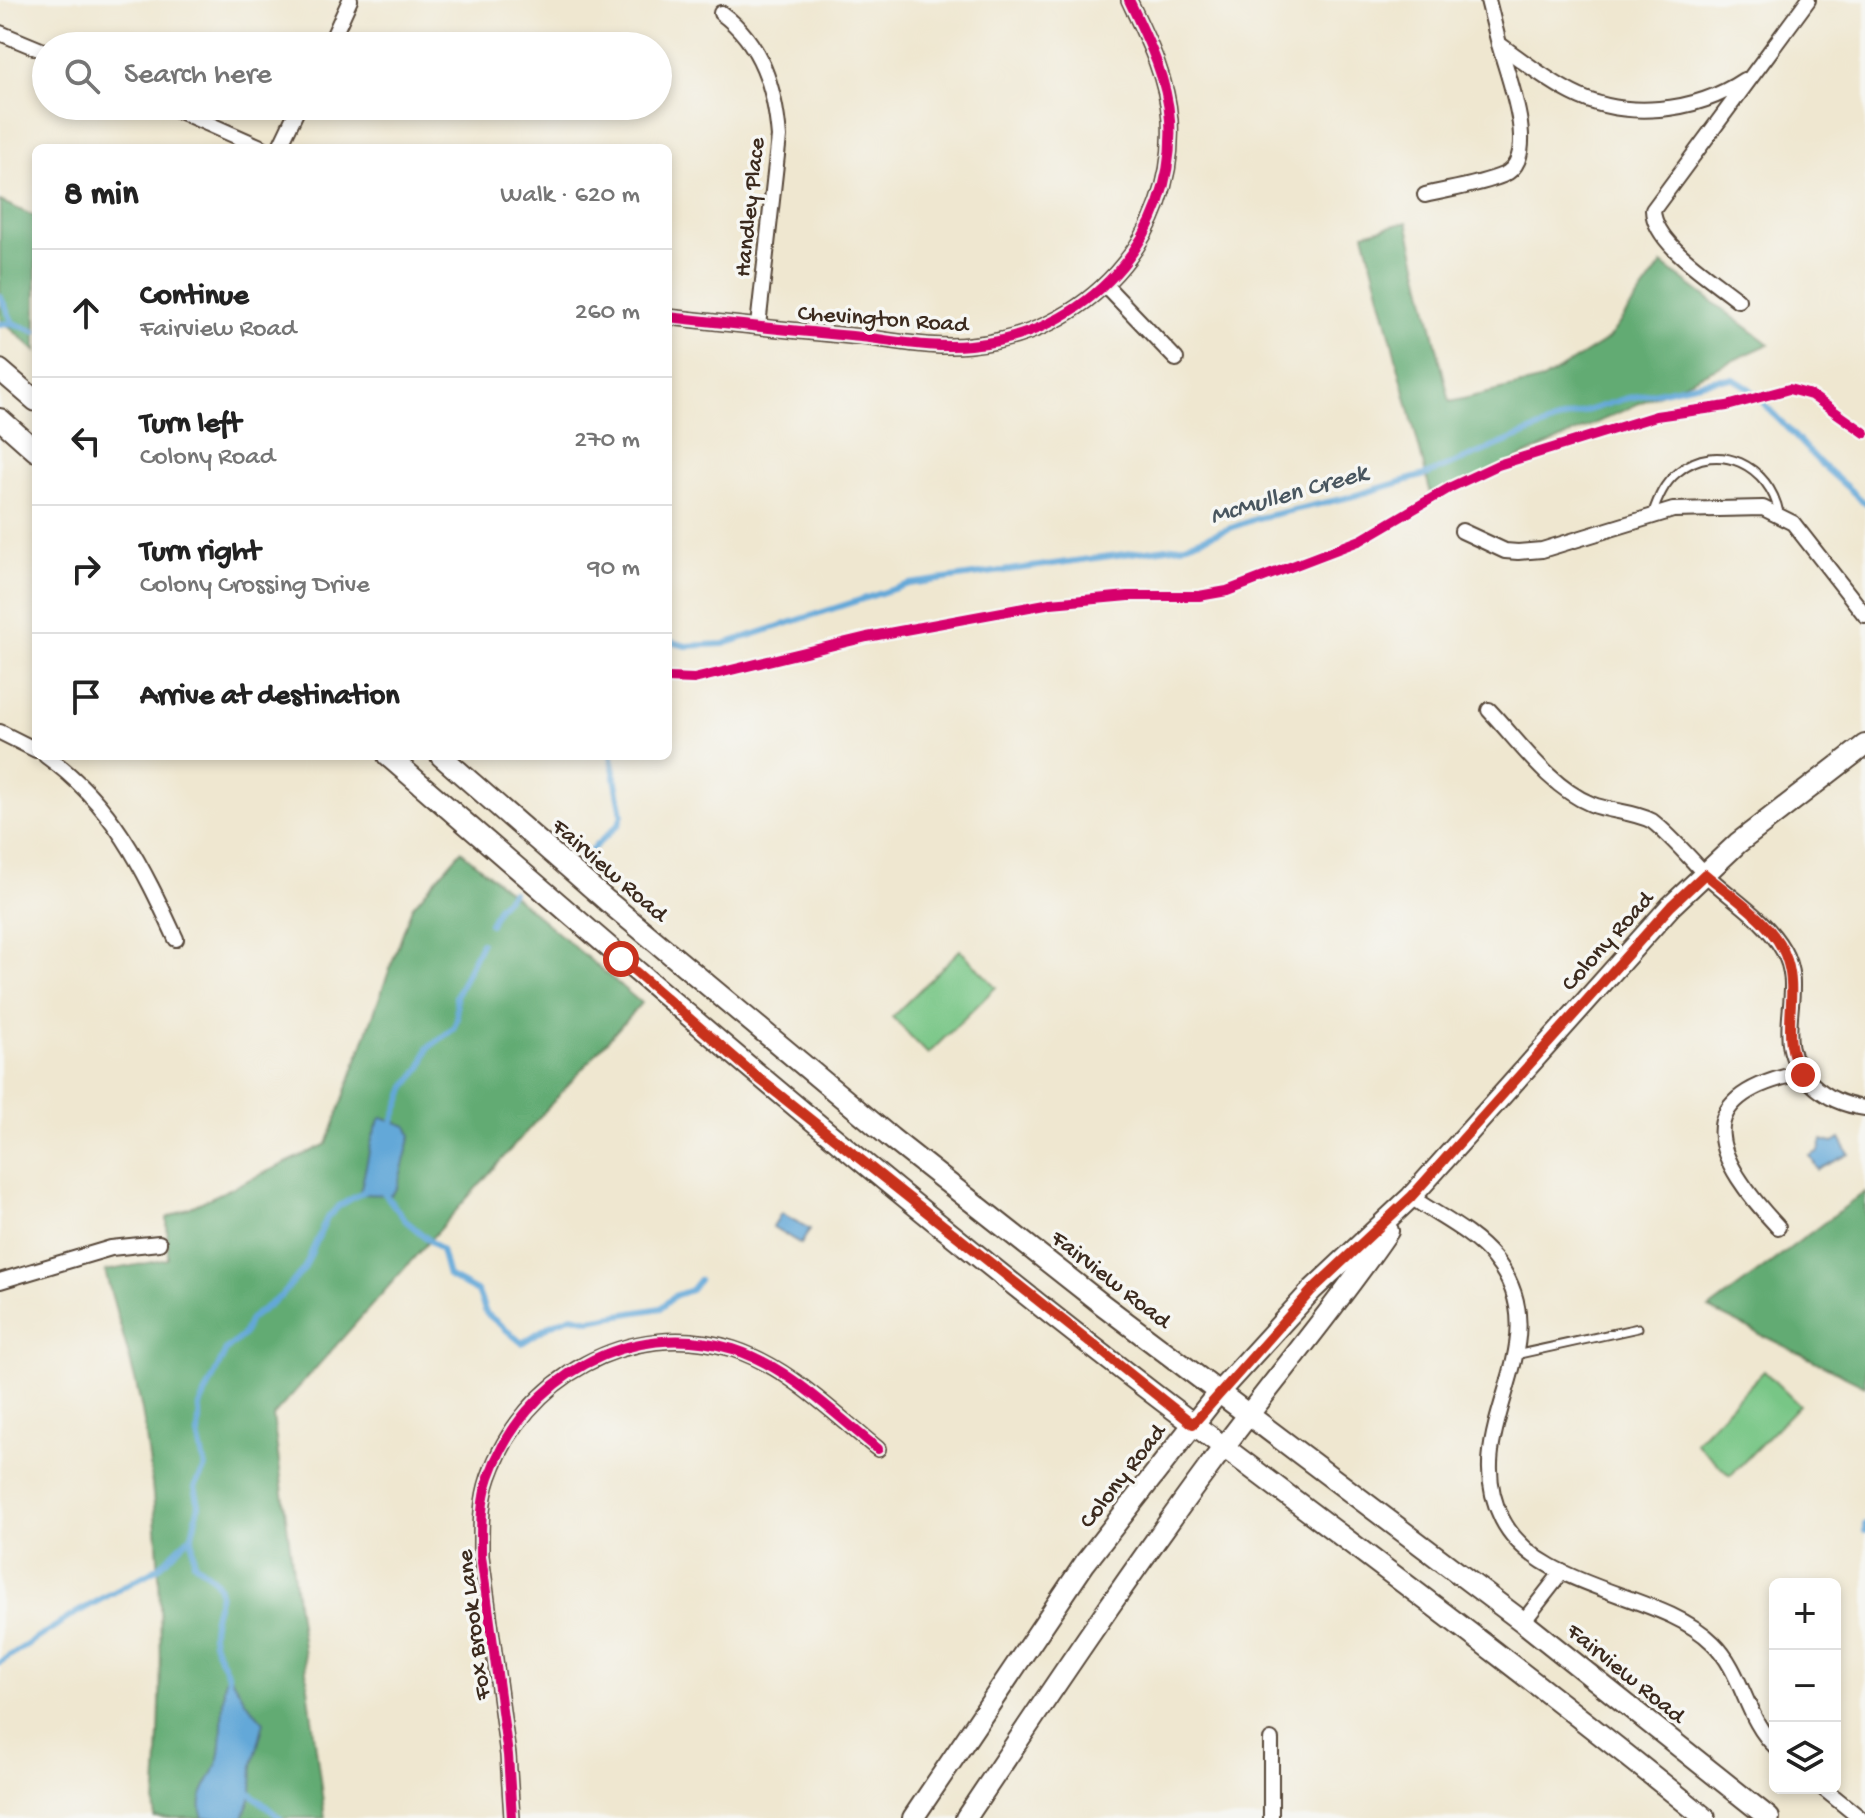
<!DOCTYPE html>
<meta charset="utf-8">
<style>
:root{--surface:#fff;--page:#f6f6f6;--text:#222;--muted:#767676;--line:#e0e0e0}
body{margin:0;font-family:"Gochi Hand",sans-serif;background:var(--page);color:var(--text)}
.controls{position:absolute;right:24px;bottom:24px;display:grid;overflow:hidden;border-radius:12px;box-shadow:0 4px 12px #0003}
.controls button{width:72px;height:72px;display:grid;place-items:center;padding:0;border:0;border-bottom:2px solid var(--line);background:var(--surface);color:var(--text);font:40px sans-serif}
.stop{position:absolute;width:24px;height:24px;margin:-18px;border:6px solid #c8321e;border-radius:50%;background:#fff}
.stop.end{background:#c8321e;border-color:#fff;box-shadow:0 2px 8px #0008}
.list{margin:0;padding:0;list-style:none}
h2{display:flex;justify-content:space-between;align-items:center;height:104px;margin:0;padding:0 32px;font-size:34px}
h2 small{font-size:26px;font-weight:400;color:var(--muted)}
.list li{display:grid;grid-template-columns:52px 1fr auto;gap:24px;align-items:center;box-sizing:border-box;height:128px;padding:0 32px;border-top:2px solid var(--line)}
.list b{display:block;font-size:30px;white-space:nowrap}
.list p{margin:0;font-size:26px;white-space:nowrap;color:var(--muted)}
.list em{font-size:26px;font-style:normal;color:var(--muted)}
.icon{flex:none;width:44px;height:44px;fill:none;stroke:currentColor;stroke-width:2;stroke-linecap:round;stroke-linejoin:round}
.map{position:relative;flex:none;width:1865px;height:1818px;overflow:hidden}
.search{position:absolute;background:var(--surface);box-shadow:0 4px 12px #0003;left:32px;top:32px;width:640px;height:88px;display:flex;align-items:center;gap:20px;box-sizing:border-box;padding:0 28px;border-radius:44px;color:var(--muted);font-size:30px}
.panel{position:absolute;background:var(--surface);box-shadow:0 4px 12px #0003;left:32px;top:144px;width:640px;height:616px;border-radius:12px}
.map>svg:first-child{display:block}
</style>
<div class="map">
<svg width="1865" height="1818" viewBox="0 0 1865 1818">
<rect width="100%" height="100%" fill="#f6f6f2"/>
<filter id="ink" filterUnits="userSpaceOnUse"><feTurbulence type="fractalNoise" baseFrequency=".0125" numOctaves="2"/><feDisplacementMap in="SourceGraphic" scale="16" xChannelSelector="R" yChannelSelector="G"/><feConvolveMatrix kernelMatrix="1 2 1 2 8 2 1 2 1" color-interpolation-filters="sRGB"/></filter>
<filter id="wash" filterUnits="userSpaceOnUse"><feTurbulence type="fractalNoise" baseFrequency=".006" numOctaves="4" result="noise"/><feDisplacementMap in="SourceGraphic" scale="32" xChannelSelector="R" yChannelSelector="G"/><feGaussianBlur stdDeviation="1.8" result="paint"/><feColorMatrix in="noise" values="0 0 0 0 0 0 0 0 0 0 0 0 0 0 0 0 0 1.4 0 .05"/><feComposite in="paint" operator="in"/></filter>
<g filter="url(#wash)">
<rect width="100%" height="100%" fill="#efe7d0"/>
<g fill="#78c686" stroke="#5a7852" stroke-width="2">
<polygon points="960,950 996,987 928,1054 892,1017"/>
<polygon points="1764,1371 1799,1405 1730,1476 1695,1442"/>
</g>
<g fill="#62ab73" stroke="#4e6a48" stroke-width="2">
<polygon points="0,201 36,217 36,351 0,319"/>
<polygon points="1407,222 1450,402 1543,380 1608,339 1662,264 1769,344 1432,498 1364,233"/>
<path d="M461,851l180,152 -368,413 52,402h-171c10,-126 10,-256 -8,-382 -7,-55 -27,-111 -41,-165l63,-12 -1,-41 160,-74 85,-237z"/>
<polygon points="1865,1192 1865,1386 1709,1309"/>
</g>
<g fill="#63a8d8" stroke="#4f697b" stroke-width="2">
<path d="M382,1117l25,9 4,9 -14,53 -6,7 -32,-1c8,-23 10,-60 23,-77z"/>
<polygon points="1840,1138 1849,1154 1818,1170 1810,1156 1819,1151 1822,1140 1832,1143"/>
<polygon points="781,1213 810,1229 801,1244 773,1227"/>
<path d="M227,1671l19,31 18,20 -11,43 -1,29 -9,24h-40c-10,-27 14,-40 17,-65 4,-28 0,-54 7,-82z"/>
</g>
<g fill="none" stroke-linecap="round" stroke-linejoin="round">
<g stroke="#63a8d8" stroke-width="6">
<polyline points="0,296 13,323"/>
<polyline points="0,324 13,323 36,332"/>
<polyline points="668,641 686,646 724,644 909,584 1182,546 1258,518 1350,497 1428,474 1564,418 1624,399 1719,379 1734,379 1750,389 1821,464 1865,503"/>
<polyline points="589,852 619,824 622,814 611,756"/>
<polyline points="490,924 498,907 512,892"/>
<polyline points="391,1126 406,1087 422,1066 428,1048 453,1029 457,1019 456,996 481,943"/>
<polyline points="382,1190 406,1221 441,1250 448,1276 478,1292 486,1313 522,1343 552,1324 572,1316 590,1320 661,1308 674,1296 691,1290 699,1280"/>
<polyline points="1865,1524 1865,1531"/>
<polyline points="0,1662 76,1613 158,1568 192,1535"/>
<path d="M228,1677c-2,-14 -16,-27 -16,-42 0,-40 26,-42 -18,-72l-2,-28 7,-30 -4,-18 10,-19 -7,-33 2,-29 26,-56 17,-15 7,-16 31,-23 23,-27 23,-51 12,-12 24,-14"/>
<polyline points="248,1791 280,1818"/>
</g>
</g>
</g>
<g filter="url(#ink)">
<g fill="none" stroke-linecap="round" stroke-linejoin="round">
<g stroke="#564639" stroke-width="11">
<g id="lane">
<path d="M1652,515c6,-17 12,-32 26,-43 40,-33 92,-6 101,41"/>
<polyline points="1515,1355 1638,1328"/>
</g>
</g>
<g stroke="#564639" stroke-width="18">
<g id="street">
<path d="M1488,0l11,44c24,17 47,36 73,49 52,27 123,20 172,-13"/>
<path d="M721,13c41,30 54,76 58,124l-21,189"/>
<polyline points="0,33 46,52"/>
<polyline points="329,46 350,0"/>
<polyline points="168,106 263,148"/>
<polyline points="279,148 299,106"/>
<path d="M1425,195c25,-6 54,-10 78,-20 39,-16 4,-100 -4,-131"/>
<polyline points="1105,285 1176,359"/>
<path d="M1738,300c-27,-22 -84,-56 -85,-90l155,-210"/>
<path d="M668,317c64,7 129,14 193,20 36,4 74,12 109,8 116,-10 207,-107 200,-225 -3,-43 -23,-82 -41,-120"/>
<polyline points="1462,531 1505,551 1518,552 1542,550 1673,510 1763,508 1793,523 1865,615"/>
<path d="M1489,710c30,32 61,77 102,94 20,8 41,7 61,17 19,15 35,34 52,52 26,25 61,45 79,77 26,45 -17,90 28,133 16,15 32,22 54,25"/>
<polyline points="0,732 36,750"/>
<path d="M46,756c66,47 97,111 130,183"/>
<path d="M1411,1197c27,19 62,35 83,61 71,86 -39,170 8,261 37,73 157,71 211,124 30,29 33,77 62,103"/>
<path d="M1778,1227c-63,-67 -95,-130 23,-154"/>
<polyline points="0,1281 111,1248 159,1243"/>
<polyline points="1523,1622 1562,1572"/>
<polyline points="1271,1740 1271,1818"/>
<polyline points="1823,1788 1860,1818"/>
<path d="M512,1818l-4,-63 -27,-199c0,-27 -1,-53 8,-79 35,-99 141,-160 244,-128 56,18 100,64 145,100"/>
</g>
</g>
<g stroke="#564639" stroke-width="24">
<g id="secondary">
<polyline points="0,370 36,401"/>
<polyline points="0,419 36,451"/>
<path d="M388,756c252,219 505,439 771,642 183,139 368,275 546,420"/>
<polyline points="441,756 607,901 891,1138 1103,1305 1523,1622 1769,1818"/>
<polyline points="913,1818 1085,1563 1218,1393 1312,1290 1411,1197 1671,906 1738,843 1865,745"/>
<path d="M966,1818c79,-118 158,-236 242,-350 59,-80 124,-155 180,-237"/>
</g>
</g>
<use href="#lane" stroke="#fff" stroke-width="7"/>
<use href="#street" stroke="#fff" stroke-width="14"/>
<use href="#secondary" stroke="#fff" stroke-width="20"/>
<g stroke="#f6f6f2" stroke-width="15">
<g id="cycleway">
<path d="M668,317c64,7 129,14 193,20 36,4 74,12 109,8 116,-10 207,-107 200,-225 -3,-43 -23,-82 -41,-120"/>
<polyline points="668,678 694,679 867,637 1051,603 1128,596 1199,596 1227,591 1361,540 1451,487 1498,465 1656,416 1727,406 1789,389 1811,395 1865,433"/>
<path d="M512,1818l-4,-63 -27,-199c0,-27 -1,-53 8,-79 35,-99 141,-160 244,-128 56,18 100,64 145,100"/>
</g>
</g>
<use href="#cycleway" stroke="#d6006c" stroke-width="10"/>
</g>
</g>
<g fill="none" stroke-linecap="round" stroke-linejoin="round" filter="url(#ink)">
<path stroke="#c8321e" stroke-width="10" d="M621,959l136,118 436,347 119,-134 99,-93 260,-291 34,-32c27,23 71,50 82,86 13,40 -10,78 16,115"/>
</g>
<g text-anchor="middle" stroke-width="7" stroke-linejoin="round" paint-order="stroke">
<g font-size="24" fill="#3b2a1e" stroke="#f6f6f2">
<text transform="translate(748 207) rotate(-84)" y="8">Handley Place</text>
<text transform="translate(883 317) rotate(4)" y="8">Chevington Road</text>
<text transform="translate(611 869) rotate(41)" y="8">Fairview Road</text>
<text transform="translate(1606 940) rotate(-48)" y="8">Colony Road</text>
<text transform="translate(1112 1278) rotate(38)" y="8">Fairview Road</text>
<text transform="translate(1121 1475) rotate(-52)" y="8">Colony Road</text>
<text transform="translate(472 1625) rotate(-97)" y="8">Fox Brook Lane</text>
<text transform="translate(1627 1672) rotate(39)" y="8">Fairview Road</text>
</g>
<g font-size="26" font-style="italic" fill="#49565f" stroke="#f6f6f2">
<text transform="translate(1288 492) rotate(-16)" y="9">McMullen Creek</text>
</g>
</g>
</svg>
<div class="controls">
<button>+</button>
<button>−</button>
<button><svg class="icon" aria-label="layers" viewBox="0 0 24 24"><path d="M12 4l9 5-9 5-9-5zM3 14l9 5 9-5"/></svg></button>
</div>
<div class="stop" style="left:621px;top:959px"></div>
<div class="stop end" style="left:1803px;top:1075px"></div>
<div class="search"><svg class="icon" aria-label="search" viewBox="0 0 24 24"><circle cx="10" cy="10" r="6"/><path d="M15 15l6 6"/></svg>Search here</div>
<section class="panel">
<h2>8 min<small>Walk · 620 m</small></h2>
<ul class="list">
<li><svg class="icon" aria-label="ahead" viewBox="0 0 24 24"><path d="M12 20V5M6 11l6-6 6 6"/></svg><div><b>Continue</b><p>Fairview Road</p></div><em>260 m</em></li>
<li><svg class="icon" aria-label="left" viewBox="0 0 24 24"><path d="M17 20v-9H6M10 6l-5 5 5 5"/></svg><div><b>Turn left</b><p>Colony Road</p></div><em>270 m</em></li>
<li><svg class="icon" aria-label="right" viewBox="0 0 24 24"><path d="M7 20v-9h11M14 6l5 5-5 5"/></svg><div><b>Turn right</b><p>Colony Crossing Drive</p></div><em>90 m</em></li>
<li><svg class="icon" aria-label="arrive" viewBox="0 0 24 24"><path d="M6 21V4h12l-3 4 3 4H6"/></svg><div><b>Arrive at destination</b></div></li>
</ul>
</section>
</div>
